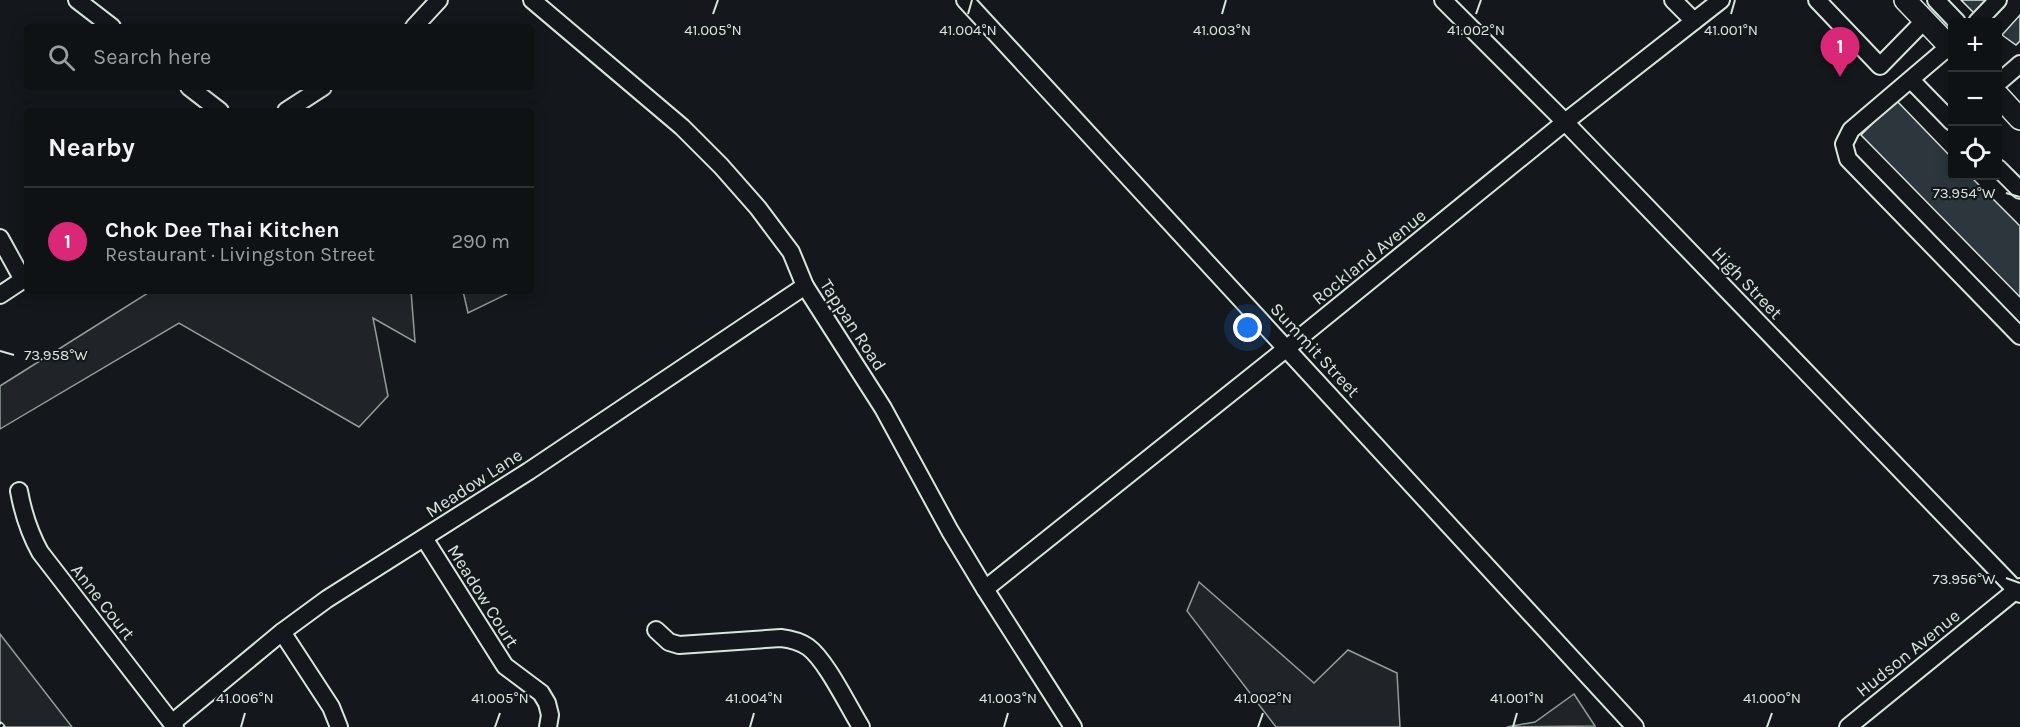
<!DOCTYPE html>
<meta charset="utf-8">
<style>
:root{--surface:#0f1215;--page:#181b1e;--text:#f1f3f6;--muted:#9b9ea0;--line:#2f3234;--accent:#db2777}
body{margin:0;font-family:Karla,sans-serif;background:var(--page);color:var(--text)}
.controls{position:absolute;right:18px;top:18px;display:grid;overflow:hidden;border-radius:6px;box-shadow:0 3px 15px #0003}
.controls button{width:54px;height:54px;display:grid;place-items:center;padding:0;border:0;border-bottom:2px solid var(--line);background:var(--surface);color:var(--text);font:30px sans-serif}
.you{position:absolute;left:1248px;top:328px;width:21px;height:21px;margin:-15px;border:4px solid #fff;border-radius:50%;background:#1a73e8;box-shadow:0 0 0 9px #1a73e833}
.badge{display:grid;place-items:center;width:39px;height:39px;border-radius:50%;background:var(--accent);color:#fff;font-size:20px;font-weight:700}
.pin{position:absolute;translate:-50% -50px;filter:drop-shadow(0 2px 3px #0008)}
.pin::after{content:'';position:absolute;top:32px;width:21px;height:18px;background:inherit;clip-path:polygon(0 0,100% 0,50% 100%)}
.list{margin:0;padding:0;list-style:none}
h2{display:flex;justify-content:space-between;align-items:center;height:78px;margin:0;padding:0 24px;font-size:26px}
h2 small{font-size:20px;font-weight:400;color:var(--muted)}
.list li{display:grid;grid-template-columns:39px 1fr auto;gap:18px;align-items:center;box-sizing:border-box;height:108px;padding:0 24px;border-top:2px solid var(--line)}
.list b{display:block;font-size:22px;white-space:nowrap}
.list p{margin:0;font-size:20px;white-space:nowrap;color:var(--muted)}
.list em{font-size:20px;font-style:normal;color:var(--muted)}
.icon{flex:none;width:33px;height:33px;fill:none;stroke:currentColor;stroke-width:2;stroke-linecap:round;stroke-linejoin:round}
.map{position:relative;flex:none;width:2020px;height:727px;overflow:hidden}
.search{position:absolute;background:var(--surface);box-shadow:0 3px 15px #0003;left:24px;top:24px;width:510px;height:66px;display:flex;align-items:center;gap:15px;box-sizing:border-box;padding:0 21px;border-radius:6px;color:var(--muted);font-size:22px}
.panel{position:absolute;background:var(--surface);box-shadow:0 3px 15px #0003;left:24px;top:108px;width:510px;height:186px;border-radius:6px}
.map>svg:first-child{display:block}
</style>
<div class="map">
<svg width="2020" height="727" viewBox="0 0 2020 727">
<rect width="100%" height="100%" fill="#14181c"/>
<g fill="#202428" stroke="#939e99" stroke-width="1.5">
<polygon points="151,291 411,291 415,342 373,318 388,396 359,427 179,323 0,429 0,386"/>
<polygon points="463,291 513,291 468,313"/>
<polygon points="1199,582 1314,683 1348,650 1397,673 1400,727 1276,727 1187,611"/>
<polygon points="0,634 72,727 0,727"/>
<polygon points="1574,694 1595,726 1507,727 1535,722"/>
</g>
<g fill="#2c363c" stroke="#d8e6dc" stroke-width="1.5">
<polygon points="1961,0 1987,0 1974,13"/>
<polygon points="2020,15 2020,41 2016,45 2002,35"/>
<polygon points="1896,100 1952,158 1952,176 1970,176 2020,226 2020,297 1861,135"/>
</g>
<g fill="none" stroke-linecap="round" stroke-linejoin="round">
<g stroke="#d8e6dc" stroke-width="20">
<g id="minor">
<polyline points="77,0 112,27"/>
<polyline points="532,0 682,127 721,166 758,208 791,252 805,286 883,408 950,531 985,589 1073,727"/>
<polyline points="965,0 1635,727"/>
<polyline points="1443,0 1565,122 2020,594"/>
<polyline points="1673,0 1694,21"/>
<polyline points="1817,0 1880,66 1925,20"/>
<polyline points="1936,0 1957,22"/>
<polyline points="1977,22 1998,0"/>
<polyline points="414,27 439,0"/>
<polyline points="1952,44 1851,130 1844,144 1848,159 2020,336"/>
<polyline points="1911,80 1952,122"/>
<polyline points="1998,83 2020,64"/>
<polyline points="189,87 220,111"/>
<polyline points="286,111 323,87"/>
<polyline points="1998,168 2020,190"/>
<polyline points="0,238 23,280"/>
<polyline points="0,295 27,277"/>
<path d="M19,491c4,22 10,41 21,61l135,175"/>
<polyline points="424,538 505,666 541,693 547,703 550,715 548,727"/>
<polyline points="985,589 1287,348 1565,122 1721,0"/>
<path d="M656,630l13,12 10,3 102,-7c9,1 18,3 27,9 18,13 40,59 53,80"/>
<polyline points="282,632 331,707 339,727"/>
<polyline points="172,723 282,632 327,599 529,471 805,286"/>
<polyline points="1848,727 2020,587"/>
</g>
</g>
<g stroke="#d8e6dc" stroke-width="24">
<g id="major">
<polyline points="1905,0 1952,49"/>
<polyline points="1998,95 2020,119"/>
</g>
</g>
<use href="#minor" stroke="#14181c" stroke-width="16"/>
<use href="#major" stroke="#14181c" stroke-width="21"/>
<g stroke="#d8e6dc" stroke-width="7">
<polyline id="rail" points="0,725 2,727"/>
</g>
<use href="#rail" stroke="#14181c" stroke-width="4.5" stroke-dasharray="14" stroke-linecap="butt"/>
</g>
<path fill="none" stroke="#d8e6dc" stroke-width="2" d="M713,14l5,-14M968,14l4,-14M1222,14l4,-14M1476,14l5,-14M1731,14l4,-14M2006,193l14,4M0,351l14,4M2006,578l14,5M241,727l4,-14M495,727l5,-14M750,727l4,-14M1004,727l4,-14M1258,727l5,-14M1513,727l4,-14M1767,727l5,-14"/>
<g text-anchor="middle" stroke-width="4.5" stroke-linejoin="round" paint-order="stroke">
<g font-size="18" fill="#d8e6dc" stroke="#14181c">
<text transform="translate(1369 257) rotate(-39)" y="6">Rockland Avenue</text>
<text transform="translate(1747 283) rotate(46)" y="6">High Street</text>
<text transform="translate(853 325) rotate(57)" y="6">Tappan Road</text>
<text transform="translate(1315 350) rotate(47)" y="6">Summit Street</text>
<text transform="translate(474 483) rotate(-33)" y="6">Meadow Lane</text>
<text transform="translate(483 596) rotate(58)" y="6">Meadow Court</text>
<text transform="translate(103 602) rotate(52)" y="6">Anne Court</text>
<text transform="translate(1908 653) rotate(-39)" y="6">Hudson Avenue</text>
</g>
</g>
<g font-size="15" text-anchor="middle" fill="#d8e6dc" stroke="#14181c" stroke-width="4.5" stroke-linejoin="round" paint-order="stroke">
<text x="713" y="35">41.005°N</text>
<text x="968" y="35">41.004°N</text>
<text x="1222" y="35">41.003°N</text>
<text x="1476" y="35">41.002°N</text>
<text x="1731" y="35">41.001°N</text>
<text x="1964" y="198">73.954°W</text>
<text x="56" y="360">73.958°W</text>
<text x="1964" y="584">73.956°W</text>
<text x="245" y="703">41.006°N</text>
<text x="500" y="703">41.005°N</text>
<text x="754" y="703">41.004°N</text>
<text x="1008" y="703">41.003°N</text>
<text x="1263" y="703">41.002°N</text>
<text x="1517" y="703">41.001°N</text>
<text x="1772" y="703">41.000°N</text>
</g>
</svg>
<div class="controls">
<button>+</button>
<button>−</button>
<button><svg class="icon" aria-label="locate" viewBox="0 0 24 24"><circle cx="12" cy="12" r="6"/><path d="M12 2v4M12 18v4M2 12h4M18 12h4"/></svg></button>
</div>
<div class="you"></div>
<div class="pin badge" style="left:1840px;top:77px">1</div>
<div class="search"><svg class="icon" aria-label="search" viewBox="0 0 24 24"><circle cx="10" cy="10" r="6"/><path d="M15 15l6 6"/></svg>Search here</div>
<section class="panel">
<h2>Nearby<small></small></h2>
<ul class="list">
<li><span class="badge">1</span><div><b>Chok Dee Thai Kitchen</b><p>Restaurant · Livingston Street</p></div><em>290 m</em></li>
</ul>
</section>
</div>
